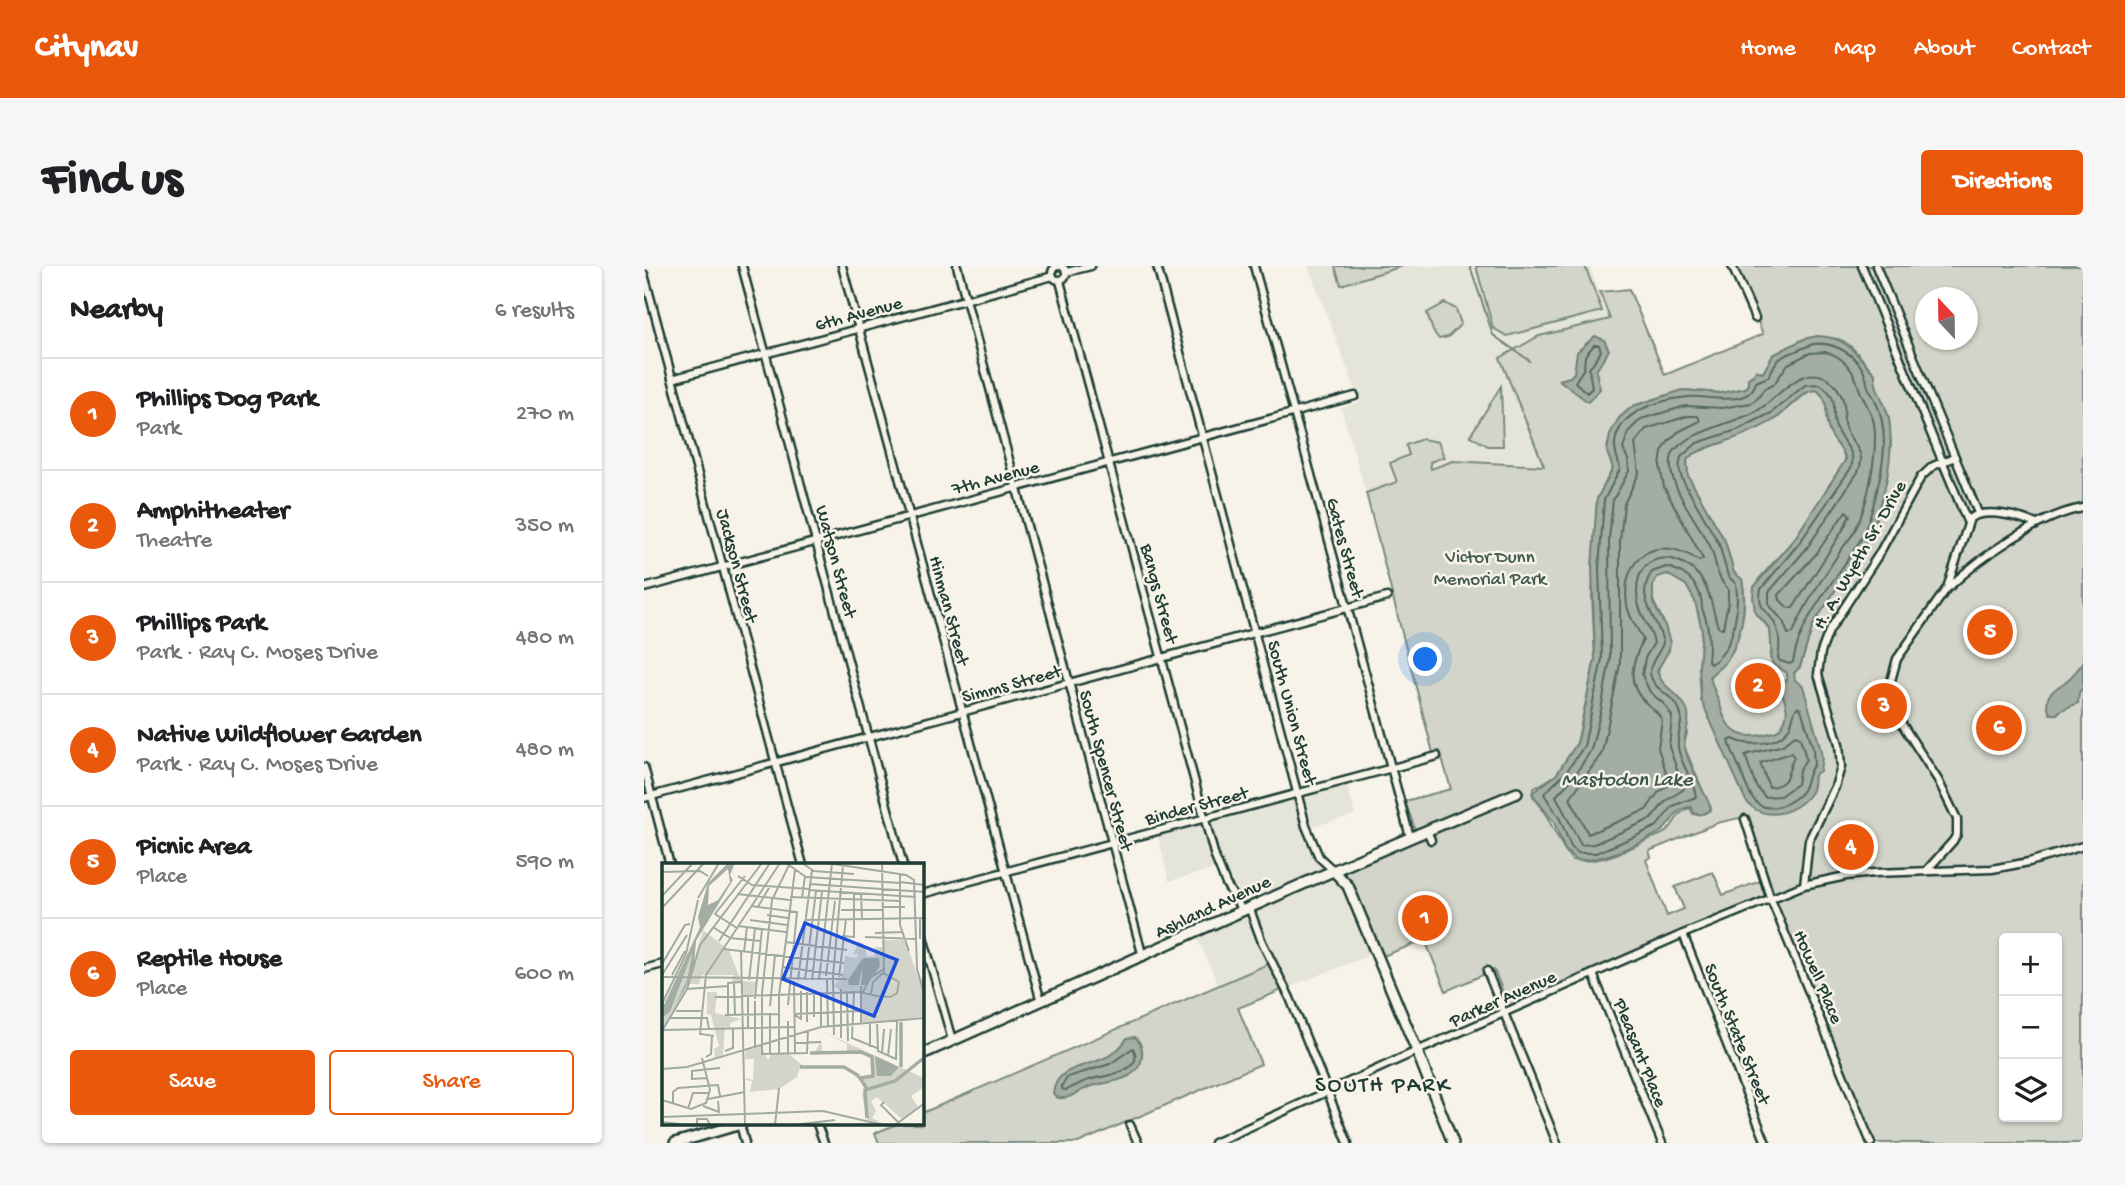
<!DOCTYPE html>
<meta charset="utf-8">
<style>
:root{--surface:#fff;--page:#f6f6f6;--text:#202124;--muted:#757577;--line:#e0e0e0;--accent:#ea580c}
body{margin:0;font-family:"Gochi Hand",sans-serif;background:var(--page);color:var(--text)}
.controls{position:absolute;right:21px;bottom:21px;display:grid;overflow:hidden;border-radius:7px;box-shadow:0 2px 5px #0004}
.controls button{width:63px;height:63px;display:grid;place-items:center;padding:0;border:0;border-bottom:2px solid var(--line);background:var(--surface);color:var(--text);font:35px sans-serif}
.compass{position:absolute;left:1271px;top:21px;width:63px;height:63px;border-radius:50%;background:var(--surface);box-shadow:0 2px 5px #0004;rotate:338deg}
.you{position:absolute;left:782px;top:394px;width:24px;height:24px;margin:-18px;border:5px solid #fff;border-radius:50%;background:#1a73e8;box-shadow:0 0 0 10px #1a73e833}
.badge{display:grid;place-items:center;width:46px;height:46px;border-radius:50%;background:var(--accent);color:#fff;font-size:23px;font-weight:700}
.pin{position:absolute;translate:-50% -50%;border:4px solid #fff;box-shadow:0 2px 7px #0006}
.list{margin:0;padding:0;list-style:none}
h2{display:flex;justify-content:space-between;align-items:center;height:91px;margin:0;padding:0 28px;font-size:30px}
h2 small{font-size:23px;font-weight:400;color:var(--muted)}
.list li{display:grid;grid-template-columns:46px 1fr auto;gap:21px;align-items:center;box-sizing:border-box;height:112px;padding:0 28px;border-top:2px solid var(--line)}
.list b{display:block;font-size:26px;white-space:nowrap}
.list p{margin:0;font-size:23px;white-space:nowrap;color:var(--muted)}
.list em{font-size:23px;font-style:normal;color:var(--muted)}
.actions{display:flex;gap:14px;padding:21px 28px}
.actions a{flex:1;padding:16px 0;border:2px solid var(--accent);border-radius:7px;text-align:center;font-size:24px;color:var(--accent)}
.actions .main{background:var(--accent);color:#fff}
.icon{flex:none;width:38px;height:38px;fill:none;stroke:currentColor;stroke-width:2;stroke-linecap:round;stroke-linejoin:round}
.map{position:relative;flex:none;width:1439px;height:877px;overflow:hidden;border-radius:7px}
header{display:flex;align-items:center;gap:42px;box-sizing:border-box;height:98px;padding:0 35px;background:var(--accent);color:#fff}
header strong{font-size:33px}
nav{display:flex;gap:38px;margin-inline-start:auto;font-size:24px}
.intro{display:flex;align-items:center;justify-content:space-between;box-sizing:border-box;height:168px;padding:0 42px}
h1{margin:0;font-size:49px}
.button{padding:18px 32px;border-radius:7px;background:var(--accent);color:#fff;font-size:24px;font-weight:700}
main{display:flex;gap:42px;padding:0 42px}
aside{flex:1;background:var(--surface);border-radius:7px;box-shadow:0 2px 5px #0004}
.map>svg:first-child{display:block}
</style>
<header>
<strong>Citynav</strong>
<nav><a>Home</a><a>Map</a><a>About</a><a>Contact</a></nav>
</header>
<div class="intro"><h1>Find us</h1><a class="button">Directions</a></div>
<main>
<aside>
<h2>Nearby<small>6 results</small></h2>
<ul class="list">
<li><span class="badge">1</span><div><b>Phillips Dog Park</b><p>Park</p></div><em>270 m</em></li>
<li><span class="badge">2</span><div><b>Amphitheater</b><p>Theatre</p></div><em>350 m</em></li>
<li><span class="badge">3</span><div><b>Phillips Park</b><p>Park · Ray C. Moses Drive</p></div><em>480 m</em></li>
<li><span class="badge">4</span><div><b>Native Wildflower Garden</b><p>Park · Ray C. Moses Drive</p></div><em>480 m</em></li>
<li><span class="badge">5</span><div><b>Picnic Area</b><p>Place</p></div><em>590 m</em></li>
<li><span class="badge">6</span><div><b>Reptile House</b><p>Place</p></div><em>600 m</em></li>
</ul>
<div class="actions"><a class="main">Save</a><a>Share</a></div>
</aside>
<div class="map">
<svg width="1439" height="877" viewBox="0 0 1439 877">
<rect width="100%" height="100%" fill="#f7f3e8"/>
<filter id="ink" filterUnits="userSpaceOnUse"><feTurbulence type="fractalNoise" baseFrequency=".0143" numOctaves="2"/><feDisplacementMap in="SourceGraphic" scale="14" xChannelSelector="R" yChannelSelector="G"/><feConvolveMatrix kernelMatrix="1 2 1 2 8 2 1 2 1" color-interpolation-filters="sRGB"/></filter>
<g filter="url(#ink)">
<g fill="#e5e4d9">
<polygon points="664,0 945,0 966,53 895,70 901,200 809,195 722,227 697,142 716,136"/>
<polygon points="703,518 711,549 659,563 674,598 696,617 726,689 643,722 631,695 574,719 553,671 600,650 571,603 525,615 514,570"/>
</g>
<g fill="#d3d5ca" stroke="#79897f" stroke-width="2" fill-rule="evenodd">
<polygon points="691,0 759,0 697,19"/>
<polygon points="832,0 941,0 958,45 863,70 849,62"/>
<path d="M1091,0h348v877h-208l-104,-248 -258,113 -6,-6 -13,-32 -48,21 -21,-51 -42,16h-6l-29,-70 -15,-16 83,-38 -11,-31 46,-12 -11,-38 -7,2 -67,-260 31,-11 -7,-19 19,-8 -3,-10 16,-6 16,3 6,15 -14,5 1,7 22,-8 91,5 -44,-108 39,-22 71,-17 -10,-27 29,-3 36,86 98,-41zM1282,32h42v42h-42zM1160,73c11,0 25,-2 34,0 15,4 27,25 37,35l-1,9 15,35 2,28 -12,66 -12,29 -54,84 -13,42 -6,6 -19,-7 -5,-8c5,-19 1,-31 -13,-43l1,-35 37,-42 50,-75c1,-14 -13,-23 -17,-36 -6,-16 6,-22 -11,-37l-8,1 -33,28 -18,9 -65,26 -6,6 1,16 37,65 9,32 8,6c8,37 -5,70 -32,96l-9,2 -2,-10 3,-37 -7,-29 -9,-16 -19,-11 -10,3c-13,22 2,30 8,49 3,8 3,16 4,24 -6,9 -13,16 -10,27l28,56 -3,12 2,6 25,59 -14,5 -4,-1 -3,-6c-14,4 -13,14 -23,23 -4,4 -15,7 -20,9 -24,12 -48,24 -75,20 -16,-19 -21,-43 -39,-64v-7l23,-14 21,-32 18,-84 -3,-64 5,-96 16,-31 -6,-16 1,-9 25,-37 50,-16 38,3 25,-5 5,-12 8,-4 4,1 10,-18zM1095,552l12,11 15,50 -43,16 -10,-23 -38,15 9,22 -17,7 -21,-56 5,-3 -2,-6 68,-28zM1360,672h53v179h-53z"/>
<polygon points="801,37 812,43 817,58 804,71 795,73 789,65 783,47"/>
<polygon points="857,120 859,180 844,180 826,170"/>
<polygon points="631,695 643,722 594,742 617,798 434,877 235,877 231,867 253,858 278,858 278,847"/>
</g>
<g fill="#a4ada3" stroke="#6f8077" stroke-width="2" fill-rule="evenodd">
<polygon points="951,70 960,74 965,84 952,105 956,123 944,136 915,114 926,111 930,107 933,86"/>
<path d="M1173,70c33,1 37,18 58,38 -1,15 11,29 14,45 6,39 -6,87 -22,122l-54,84 -13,42 -6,6 1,7 8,6 17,61 2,11 -2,13 -6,4c-1,6 0,12 -3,17 -14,22 -48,31 -65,9l-45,-101 -2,-33 3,-37 -7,-29 -9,-16 -19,-11 -10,3 -4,8v18l12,23 5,17 -1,7 -12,21c4,17 24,22 30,39 5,14 -5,25 -2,38 5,21 18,41 26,60 -4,6 -13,9 -18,4l-1,-5c-18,0 -19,18 -33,26 -20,11 -61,30 -83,27l-11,-10 -11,-27 -22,-30 24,-18 21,-32 2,-7 16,-77 -3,-92 5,-68 16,-31 -6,-16 3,-18 9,-16 14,-12 50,-16 38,3 25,-5 2,-2v-8l6,-3 2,-5 7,3 10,-18 31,-16zM1173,124c15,13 6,24 12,41 4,11 14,18 17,28l-51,79 -41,49 -1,10 2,15 15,17 2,34 15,10v7l-9,5c8,16 15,31 -1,46 -28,9 -47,9 -56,-23 -3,-11 -9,-20 -11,-32 5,-5 13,-10 17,-16 15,-21 20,-56 15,-81l-8,-6 -9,-32 -37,-65 -1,-16c11,-12 25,-13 40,-19 15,-5 31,-12 45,-20 16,-9 26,-30 45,-31z"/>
<path d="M1439,397v25l-4,4 -1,11 -17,7 -4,4h-7c-7,-17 0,-22 14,-31 6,-4 14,-14 19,-20z"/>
<path d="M491,771c6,6 8,11 7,20 -3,24 -31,24 -50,29 -12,3 -23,16 -36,11l-3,-4c5,-37 53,-19 74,-55z"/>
</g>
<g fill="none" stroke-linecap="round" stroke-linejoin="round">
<g stroke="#546a60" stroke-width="2">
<path d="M1169,78c24,-3 51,15 54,39 1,7 7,13 9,19 6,13 8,28 8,42 0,22 -12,73 -22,93 -23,41 -61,77 -69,125l-3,2 -10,-3 -2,-3c2,-11 2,-24 -3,-34 -8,-16 -18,-13 -14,-35l39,-47 51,-74c6,-18 -10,-25 -15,-40 -7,-20 7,-27 -16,-44l-15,1 -34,28 -34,17 -40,13 -16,14 -2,11 3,11 37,65 9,32 8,8c3,24 -1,67 -26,80l-2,-3c2,-18 2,-34 -5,-50 -3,-8 0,-4 -2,-12 -3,-17 -19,-29 -35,-32l-14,5c-19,27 7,46 11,71 -3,10 -13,18 -13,29 1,16 19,21 27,33 10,16 -1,26 1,42 2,17 16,32 18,50l-23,9 -16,20 -23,11 -38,16h-18l-7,-6 -11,-28 -16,-25 23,-23 17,-25 2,-9 16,-78 -3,-91 5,-68 16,-31c-1,-9 -6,-16 -5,-26 4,-33 45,-43 73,-46 20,-2 61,12 68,-15l12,-5 9,-16 7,-5z"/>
<polygon points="950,79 955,79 957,85 945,103 948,122 943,127 931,116 940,102 941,90"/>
<path d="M1181,86c18,3 30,20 34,36 4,12 12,22 15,35 4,29 -6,83 -20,109 -3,6 -9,12 -13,18 -17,26 -36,54 -48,83l-5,1 -5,-13 -14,-16v-13l38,-44 51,-76c9,-19 -4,-26 -12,-42 -5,-10 0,-16 -2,-26 -2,-11 -10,-24 -22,-28 -25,-9 -47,26 -67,36 -21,11 -75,22 -83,43 -9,26 27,68 38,91 7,15 5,31 18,43v13l-5,26 -5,-1c-5,-16 -8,-38 -19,-51 -22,-26 -62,-25 -62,15 -1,21 13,33 17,52l-9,15 -3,17 8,17 15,13 7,11 -3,31 15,42 -18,12 -15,18 -57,25 -13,1 -25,-49 18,-19 17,-27 10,-40 9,-51 -1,-120 4,-39 16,-29 -1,-12 -5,-10 5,-17 13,-13 45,-13 36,2 29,-5 7,-5 6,-9 10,-5 14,-20 22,-11z"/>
<path d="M1044,150h10l2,5 -22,11 -10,10 -6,10 -2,14 4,21 39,72 -4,2c-41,-29 -79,-5 -72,44 2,14 11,23 16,35 -11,22 -18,44 3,63 7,6 12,9 16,17l-4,28 12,36 -12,9 -12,17 -58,24 -18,-36 32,-45 18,-89v-123l4,-37 15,-31 -4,-30 11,-14z"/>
<polygon points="1202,245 1206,249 1200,262 1149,342 1144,342 1136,334 1135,329 1172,288"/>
<path d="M1153,441l4,2 12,39 1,17c-9,9 -5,20 -14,29 -10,10 -32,20 -44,8 -8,-8 -11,-20 -15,-30 -4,-10 -9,-20 -12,-31l4,-2c16,8 46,6 56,-11 4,-7 4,-15 8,-21z"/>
<polygon points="1151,469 1156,471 1162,493 1155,505 1153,518 1136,530 1121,531 1112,520 1101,489 1139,479"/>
<path d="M1147,487l3,4c-8,15 -3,28 -25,30l-9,-24z"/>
<path d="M489,782c13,23 -27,28 -41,31 -9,2 -18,8 -26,11l-4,-1v-4l6,-8 42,-13z"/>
</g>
<polyline stroke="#6f8077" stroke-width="2" points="826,0 849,69 886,95"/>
<g stroke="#1f3d34" stroke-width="11">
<g id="street">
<circle cx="415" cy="7" r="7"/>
<polyline points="98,0 259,599"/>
<polyline points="198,0 397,736"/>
<polyline points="313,0 499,691"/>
<polyline points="513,0 662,560 675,591 689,604"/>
<polyline points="610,0 766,571"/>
<polyline points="1088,0 1111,52"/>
<polyline points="1218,0 1323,255"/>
<polyline points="1232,0 1334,247"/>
<polyline points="423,6 447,0"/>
<polyline points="0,8 159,599"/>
<polyline points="416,15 571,591 582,618 598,644"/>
<polyline points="28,113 409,10"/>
<path d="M1305,321c32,-30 91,-72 134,-79"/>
<polyline points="0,322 711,130"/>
<polyline points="0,501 26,599"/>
<polyline points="0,532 743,331"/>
<polyline points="1101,553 1126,631 1227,877"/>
<polyline points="783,564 787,574"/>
<path d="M1283,604l26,-29 4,-7v-15l-19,-39 -45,-70 -4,-22 8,-29 50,-71 23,-70c17,-10 49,-2 66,6"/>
<polyline points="1160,619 1165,574 1191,521 1197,501 1195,478 1174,408 1177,386 1185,365 1235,288 1277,211 1289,200 1311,191"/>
<polyline points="278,628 793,490"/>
<polyline points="605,641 618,676 646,732 704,877"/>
<polyline points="278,667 308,774"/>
<polyline points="1039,668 1122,877"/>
<polyline points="0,703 19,698"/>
<polyline points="843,705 913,877"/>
<polyline points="949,708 1018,877"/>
<polyline points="96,858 101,877"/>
<polyline points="173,858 180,877"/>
<polyline points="486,859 494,877"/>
<polyline points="570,877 773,785 1039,668 1160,619 1202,610 1230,607 1348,603 1385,596 1439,580"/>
</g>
</g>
<g stroke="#1f3d34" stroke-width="14">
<g id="secondary">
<polyline points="689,604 704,620 773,785 809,877"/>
<path d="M278,788c198,-88 395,-179 595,-261"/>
<polyline points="31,877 97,858"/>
</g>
</g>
<use href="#street" stroke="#f7f3e8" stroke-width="6"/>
<use href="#secondary" stroke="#f7f3e8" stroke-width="9"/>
</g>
</g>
<g text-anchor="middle" stroke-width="5" stroke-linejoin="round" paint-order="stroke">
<g font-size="19" fill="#1f3d34" stroke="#f7f3e8">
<text transform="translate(214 46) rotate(-15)" y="7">6th Avenue</text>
<text transform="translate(351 210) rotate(-15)" y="7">7th Avenue</text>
<text transform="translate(703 281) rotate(75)" y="7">Gates Street</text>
<text transform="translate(1214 288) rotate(-60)" y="7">H. A. Wyeth Sr. Drive</text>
<text transform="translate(194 295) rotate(75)" y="7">Watson Street</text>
<text transform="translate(95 299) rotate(75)" y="7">Jackson Street</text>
<text transform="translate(517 327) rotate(75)" y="7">Bangs Street</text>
<text transform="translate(307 344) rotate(75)" y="7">Hinman Street</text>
<text transform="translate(367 416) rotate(-15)" y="7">Simms Street</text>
<text transform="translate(650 446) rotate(75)" y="7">South Union Street</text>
<text transform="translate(464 504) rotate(75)" y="7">South Spencer Street</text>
<text transform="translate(552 538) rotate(-15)" y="7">Binder Street</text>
<text transform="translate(568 639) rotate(-25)" y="7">Ashland Avenue</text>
<text transform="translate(1176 710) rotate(67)" y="7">Howell Place</text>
<text transform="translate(858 731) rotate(-24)" y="7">Parker Avenue</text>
<text transform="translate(1095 767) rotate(68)" y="7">South State Street</text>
<text transform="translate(998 786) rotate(68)" y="7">Pleasant Place</text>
</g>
<g font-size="19" fill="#435b52" stroke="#f7f3e8">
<text x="846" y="296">Victor Dunn<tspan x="846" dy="22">Memorial Park</tspan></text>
</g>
<g font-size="21" font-style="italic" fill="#405950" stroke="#f7f3e8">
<text x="983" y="519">Mastodon Lake</text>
</g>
<g font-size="23" letter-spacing="2" fill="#1f3d34" stroke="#f7f3e8">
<text x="739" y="825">SOUTH PARK</text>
</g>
</g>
<g transform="translate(18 597)">
<rect width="262" height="262" fill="#f7f3e8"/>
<path d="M41,67l26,20 12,31 15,1 -2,12 -12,1v-13h-10l2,-7h-32l-3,9h-11l-9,18 -17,28v-12l8,-6 -1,-3 23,-57 -5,28 -15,31 14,-24zM220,77h23l14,40 5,-4v41l-63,6v-31h-20l-7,-6 9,-12 2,-18 12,2v-5l-4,2 6,-14 5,3 3,12h7l1,-9h8zM201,95h12l5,7 -13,12 10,-15h-11l-7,23h-10zM45,129h10l-2,21 26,6 -11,4v6l-5,-3 -2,29 -8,3 -1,-9 5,-3 -8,-31 -4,-1zM155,166l107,49v9l-13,9 7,11 -19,15 3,-3 -25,-22 -6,4 5,10 -4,7 14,7 -19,-5 -5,-25 4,-9 -20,-18h-46l-3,9 -18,12 -29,3 2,-11 -6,-1 -1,-2 8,2 1,-21h-9l1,-9 15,-5 7,15 3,-6 43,-1 7,-11 2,10 24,-1v-7zM200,190l10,5 -1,18h-11l-16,-9 -41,-1 -14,-12z" fill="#d3d5ca" fill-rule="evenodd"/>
<path d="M66,0h7l-5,12 3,5 -37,61 -2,24 -8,22 -14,24 15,-31 5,-27 -22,59 -8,6 1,-11 37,-80 -2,-10 10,-34zM66,6l2,13 -12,18 -10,5 1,-19zM201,95h16l1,8 -13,19h-6l1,-16 -3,16h-10l-1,-5zM213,193l24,11 -8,9h-14z" fill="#a4ada3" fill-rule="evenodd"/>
<path fill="none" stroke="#a4ada3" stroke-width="3.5" d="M239,159v45M148,190l51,-1 11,5 1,19 -13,2 7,11M138,204h44l15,9M205,255l-2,-28 30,-9 30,-24"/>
<path fill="none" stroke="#a1aaa0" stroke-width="2" d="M124,0l20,14 94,6M128,0l-18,37 -10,93v61l45,-1 1,-23M140,0l12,8 40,3M165,0l79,12 8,5 3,89 8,28M220,0l2,110M238,1h25M0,9l38,-1 8,5M238,11v51l9,26M76,13l14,9 57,4M238,19l25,3M148,21l115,8M147,27l107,7M192,29v26M75,31l53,6M199,31l1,24M0,33l31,-33M128,34l110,4M36,35l21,-35M140,35l3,-22M89,43l46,6 -9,93M96,44l12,-21M221,44h22M0,45l42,-45M179,47h41M105,52l21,3M258,55v21M88,57l37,5M144,57l119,-2M76,63l48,6M51,64l17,11 31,3M75,65l-22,-14 30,-38M213,70l27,-1M169,71l4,-33M180,73l12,1v-18M203,74l51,2M57,78l51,-78M123,79l62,8M61,86l121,14M79,88l4,174M82,89l3,-25M0,101l23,-39 5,-1M120,104l61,8M0,112l25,-40M10,112l13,-24M164,113l5,-41M0,114l185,2M177,114l7,-58M165,116l1,47M87,117l6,-52M136,117l14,-110M143,117l11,-89M150,117l10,-89M157,117l13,-117M132,118l1,72M72,119l1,33M25,126l41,-3M179,126v49M152,127v27M145,129v30M185,129l1,49M192,129l-2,46 25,10M201,129l7,-14 14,-9M159,130v34M86,132v33M53,134l145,-5 17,4 13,1 7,-4 2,-11 -16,-9 -10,9 -2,12M93,136l7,-70M93,138v45M0,141l24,-50 12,-54M108,143l5,-51M14,148h25M108,150v40M132,151l67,-3M63,152l54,-1M66,152v-32l13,-1M133,152l6,4v-28M8,155h37l2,11M126,158v32M215,159l1,29 18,8 1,-38M199,161v-38M2,167l130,-3M0,168l25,-42 13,-44 62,-82M172,172l-1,-59 10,-111M52,173l-14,-2 6,-59 74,-112M132,180l27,-1M208,184v-24M63,188l8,-3v-19M117,190v-58l16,-125M220,190l2,-24M226,193l3,-27M44,194l5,-3 1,-18M0,206l25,-2 134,-40 104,-9M45,215l-15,1v-8l28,-3M46,236l37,-7M0,237l29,9 15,-6 4,-13 -8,-32M222,239l-3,3 17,17M11,242v-13l5,-4 40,-3 2,11M41,243l16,6 -1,-11M26,246l5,-16h17M0,254l161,-6 60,14M0,259l26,3M35,262v-6h10l3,6M113,262l4,-37M131,262l42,-5M233,262l30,-22"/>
<path fill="#1d4ed8" fill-opacity="0.15" stroke="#1d4ed8" stroke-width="3.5" d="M143,60l92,37 -23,56 -91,-37z"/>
<rect width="262" height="262" fill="none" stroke="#1f3d34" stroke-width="3.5"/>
</g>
</svg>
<div class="controls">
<button>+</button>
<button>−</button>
<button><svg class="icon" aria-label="layers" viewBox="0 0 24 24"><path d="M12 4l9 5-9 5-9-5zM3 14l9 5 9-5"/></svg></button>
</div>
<svg class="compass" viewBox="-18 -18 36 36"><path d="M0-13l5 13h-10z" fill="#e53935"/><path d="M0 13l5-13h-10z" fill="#757577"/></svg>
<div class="you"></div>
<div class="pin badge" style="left:781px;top:652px">1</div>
<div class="pin badge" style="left:1114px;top:420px">2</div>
<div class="pin badge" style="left:1240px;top:440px">3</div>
<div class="pin badge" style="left:1207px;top:581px">4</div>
<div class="pin badge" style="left:1346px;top:366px">5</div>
<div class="pin badge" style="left:1355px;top:462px">6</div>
</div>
</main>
